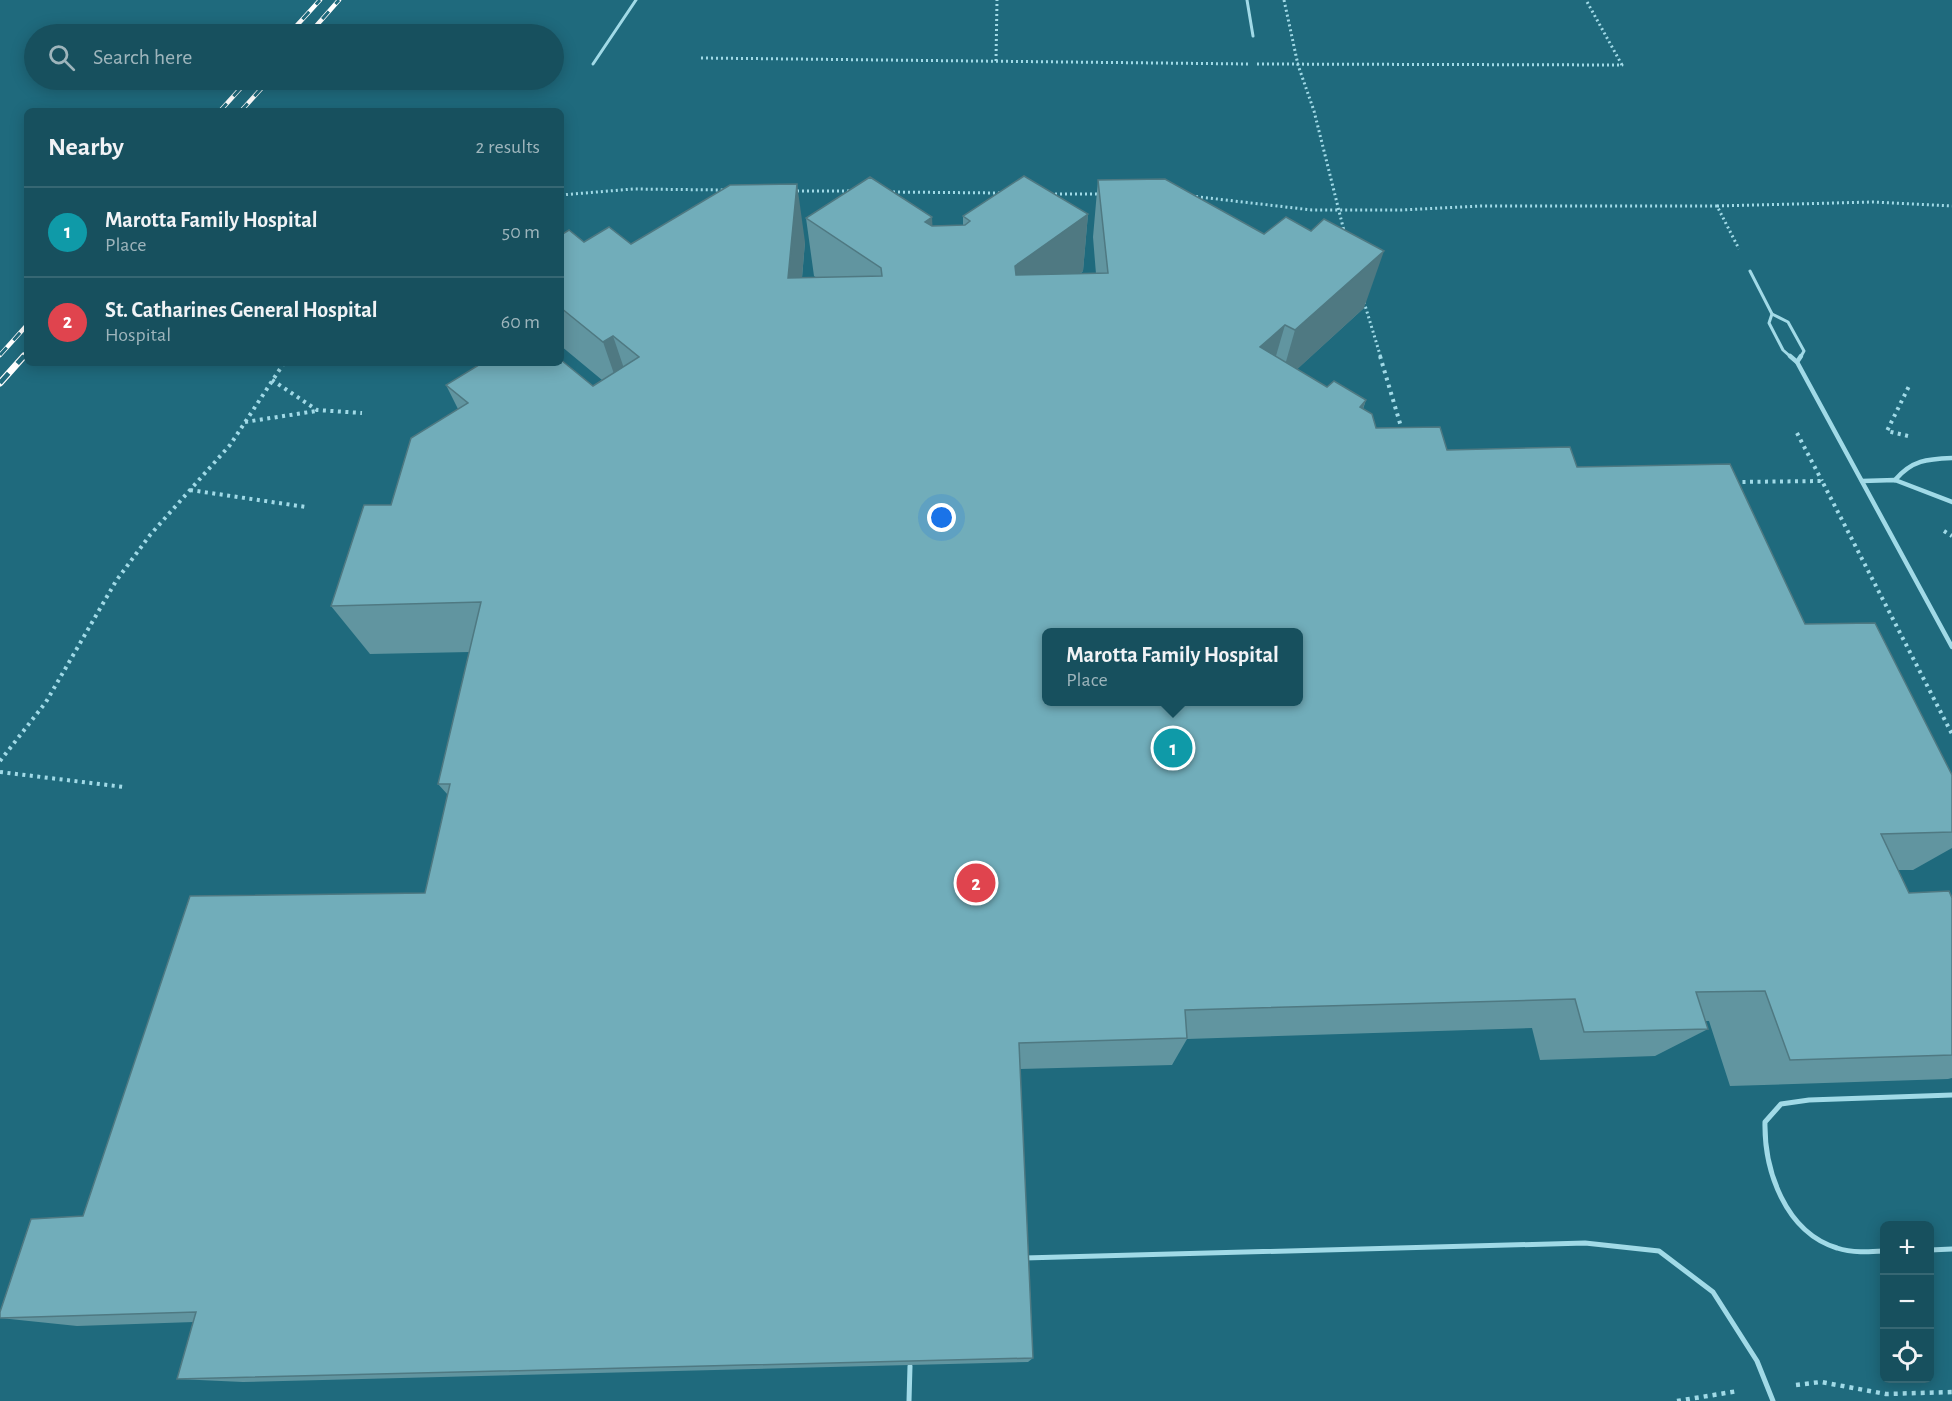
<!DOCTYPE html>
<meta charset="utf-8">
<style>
:root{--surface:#17505e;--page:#245a67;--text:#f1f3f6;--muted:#9eb5bc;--line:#366773;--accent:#f69561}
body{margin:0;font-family:"Alegreya Sans",sans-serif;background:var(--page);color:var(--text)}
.controls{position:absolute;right:18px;bottom:18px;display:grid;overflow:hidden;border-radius:9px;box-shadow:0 3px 15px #0003}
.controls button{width:54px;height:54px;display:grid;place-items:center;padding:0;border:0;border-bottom:2px solid var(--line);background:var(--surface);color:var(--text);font:30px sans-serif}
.you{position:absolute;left:942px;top:518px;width:21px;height:21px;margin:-15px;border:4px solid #fff;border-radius:50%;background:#1a73e8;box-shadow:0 0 0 9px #1a73e833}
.badge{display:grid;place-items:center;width:39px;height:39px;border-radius:50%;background:var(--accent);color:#fff;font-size:20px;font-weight:700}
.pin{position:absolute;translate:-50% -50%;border:3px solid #fff;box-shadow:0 2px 6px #0006}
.popup{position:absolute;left:1042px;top:628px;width:261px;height:78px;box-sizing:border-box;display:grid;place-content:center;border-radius:9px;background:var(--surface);filter:drop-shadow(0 2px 4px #0005);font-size:20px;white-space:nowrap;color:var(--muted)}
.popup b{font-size:22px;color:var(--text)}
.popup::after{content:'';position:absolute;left:50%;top:100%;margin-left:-12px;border:12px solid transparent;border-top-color:var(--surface)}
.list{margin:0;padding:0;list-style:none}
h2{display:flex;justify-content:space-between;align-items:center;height:78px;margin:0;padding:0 24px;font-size:26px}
h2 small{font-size:20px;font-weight:400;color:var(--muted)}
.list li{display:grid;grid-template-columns:39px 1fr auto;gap:18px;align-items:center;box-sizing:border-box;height:90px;padding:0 24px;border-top:2px solid var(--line)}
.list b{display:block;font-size:22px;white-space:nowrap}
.list p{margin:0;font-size:20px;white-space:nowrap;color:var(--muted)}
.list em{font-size:20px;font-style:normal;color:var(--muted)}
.icon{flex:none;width:33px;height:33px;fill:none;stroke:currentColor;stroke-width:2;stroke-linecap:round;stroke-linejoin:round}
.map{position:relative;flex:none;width:1952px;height:1401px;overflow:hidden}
.search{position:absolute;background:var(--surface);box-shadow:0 3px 15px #0003;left:24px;top:24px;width:540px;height:66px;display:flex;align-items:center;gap:15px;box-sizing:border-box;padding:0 21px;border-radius:33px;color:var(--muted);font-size:22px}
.panel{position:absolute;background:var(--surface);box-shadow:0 3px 15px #0003;left:24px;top:108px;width:540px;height:258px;border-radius:9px}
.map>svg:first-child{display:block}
</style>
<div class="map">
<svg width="1952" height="1401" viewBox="0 0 1952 1401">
<rect width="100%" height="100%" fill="#1f6a7d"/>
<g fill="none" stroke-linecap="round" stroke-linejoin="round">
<g stroke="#a1dae7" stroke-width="3" stroke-dasharray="2 3" stroke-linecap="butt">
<polyline points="1284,0 1298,65 1314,111 1344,231"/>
<polyline points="701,58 1249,64"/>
<polyline points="996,61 997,0"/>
<polyline points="1257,64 1622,65 1586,0"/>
<polyline points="792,191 851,191"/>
<polyline points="888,192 1001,193"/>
<polyline points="1050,194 1100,194"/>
<polyline points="561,195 633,189 725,190"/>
<polyline points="1191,196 1312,210 1401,210 1481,206 1717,206 1739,249"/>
<polyline points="1717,206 1873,202 1952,206"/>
<polyline points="1364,302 1381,358"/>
</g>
<g stroke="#a1dae7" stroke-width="4" stroke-dasharray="3 4.5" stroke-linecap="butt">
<polyline points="1380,356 1402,430"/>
<polyline points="272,380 317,410 362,413"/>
<polyline points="245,422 316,411"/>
<polyline points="1797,433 1822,481"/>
<polyline points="1908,436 1887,431 1910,384"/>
<polyline points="1735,482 1822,481 1952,734"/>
<polyline points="190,490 306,507"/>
<polyline points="1944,531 1952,536"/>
<polyline points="0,761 46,702 116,581 150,535 230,445 284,363"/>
<polyline points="0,772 124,787"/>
</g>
<g stroke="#a1dae7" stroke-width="4.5" stroke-dasharray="4 5" stroke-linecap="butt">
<polyline points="1796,1385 1821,1382 1886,1394 1952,1392"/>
<polyline points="1677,1401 1738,1391"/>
</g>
<g stroke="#a1dae7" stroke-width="3">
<polyline points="1247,0 1253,36"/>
<polyline points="593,64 636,0"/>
<polyline points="1750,271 1772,314 1788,322 1804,351 1800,358"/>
<polyline points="1772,314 1769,323 1783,350 1792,358"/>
</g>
<g stroke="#a1dae7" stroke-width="4.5">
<polyline points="1790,356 1797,362 1952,647"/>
<polyline points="1797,362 1801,356"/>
<path d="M1895,480c17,-20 32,-21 57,-22"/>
<polyline points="1862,481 1895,480 1952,502"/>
</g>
<g stroke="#a1dae7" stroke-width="5">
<polyline points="1930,1250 1952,1249"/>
<path d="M1884,1251c-15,1 -32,2 -47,-3 -52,-16 -73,-78 -72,-126l16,-18 28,-4 143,-5"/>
<polyline points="1024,1258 1585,1243 1659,1251 1713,1292 1757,1361 1773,1401"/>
<polyline points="909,1401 910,1366"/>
</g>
<g stroke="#fff" stroke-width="4.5">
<g id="rail-far1">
<polyline points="289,34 320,0"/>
<polyline points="309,34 339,0"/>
<polyline points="220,111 248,80"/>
<polyline points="241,111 269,80"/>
<polyline points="0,355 27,325"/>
<polyline points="23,358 27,353"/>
</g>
</g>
<g stroke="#fff" stroke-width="7">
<polyline id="rail" points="0,383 24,356"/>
</g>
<use href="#rail-far1" stroke="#1f6a7d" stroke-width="3" stroke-dasharray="10" stroke-linecap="butt"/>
<use href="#rail" stroke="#1f6a7d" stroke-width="4.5" stroke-dasharray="13" stroke-linecap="butt"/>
</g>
<polygon fill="#6195a0" points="1098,180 1364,308 1297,369 1327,387 1366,400 1363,409 1376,428 1447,450 1577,467 1805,624 1952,775 1952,848 1913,870 1898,870 1909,893 1952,898 1952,1078 1948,1079 1730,1086 1709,1021 1705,1021 1708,1029 1655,1056 1540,1060 1532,1028 1187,1039 1172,1065 1020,1069 1033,1358 1028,1362 243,1382 177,1379 194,1322 77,1326 0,1318 83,1216 425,893 448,795 438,784 470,652 370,654 331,606 391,505 458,409 446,385 593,386 602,380 561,346 561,235 584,242 631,244 805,242 802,278 817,278 814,276 806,218 933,226 963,225 963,216 1088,214 1083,271 1080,274 1096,274 1093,237"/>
<g fill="#4f7982">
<polygon points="797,184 805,242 797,335 788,278"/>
<polygon points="1088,214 1083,271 1013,323 1015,266"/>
<polygon points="932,217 935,274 925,222"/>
<polygon points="1384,251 1364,308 1279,386 1295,330"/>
<polygon points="1285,325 1269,380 1260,347"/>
<polygon points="613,336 632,392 622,397 603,342"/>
<polygon points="1366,400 1345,454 1360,407"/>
</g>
<path fill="#71adba" stroke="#4f7982" stroke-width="1.5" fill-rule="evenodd" d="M1024,176l64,38 -73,52 1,9 92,-2 -10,-93 67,-1 99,55 22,-17 25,14 13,-12 60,32 -89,79 -10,-5 -25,22 67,40 7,-6 32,19 -6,7 12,7 4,14 64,-1 7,23 123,-3 7,20 153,-3 75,160 70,-1 77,152v57l-71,2 28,59 40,-2 3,7v157l-162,5 -25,-69 -69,1 12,37 -124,3 -9,-33 -390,11 2,28 -168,5 14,315 -856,21 19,-67 -196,6v-6l31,-93 52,-3 107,-320 235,-3 25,-109h-12l43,-182 -150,4 33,-101h27l20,-67 57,-35 -22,-18 36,-22h79v-3l32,26 46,-29 -26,-21 -10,6 -42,-34v-73l8,-5 15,12 25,-15 22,17 99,-59 67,-1 -9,94 94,-2 -1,-8 -75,-50 64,-41 62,40 -7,5 7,4 33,-1 5,-4 -7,-5zM1047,633h252v69h-252z"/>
</svg>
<div class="controls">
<button>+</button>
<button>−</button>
<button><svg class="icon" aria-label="locate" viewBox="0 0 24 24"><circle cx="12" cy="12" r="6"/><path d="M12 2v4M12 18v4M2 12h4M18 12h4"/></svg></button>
</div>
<div class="you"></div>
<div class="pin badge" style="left:1173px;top:748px;background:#0f9aa8">1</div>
<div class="popup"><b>Marotta Family Hospital</b>Place</div>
<div class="pin badge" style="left:976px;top:883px;background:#e0444e">2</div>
<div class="search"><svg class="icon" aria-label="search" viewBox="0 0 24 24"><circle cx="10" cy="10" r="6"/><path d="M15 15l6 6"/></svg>Search here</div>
<section class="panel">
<h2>Nearby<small>2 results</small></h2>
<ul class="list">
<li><span class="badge" style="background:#0f9aa8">1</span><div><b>Marotta Family Hospital</b><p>Place</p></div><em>50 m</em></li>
<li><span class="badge" style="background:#e0444e">2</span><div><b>St. Catharines General Hospital</b><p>Hospital</p></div><em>60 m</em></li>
</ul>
</section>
</div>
